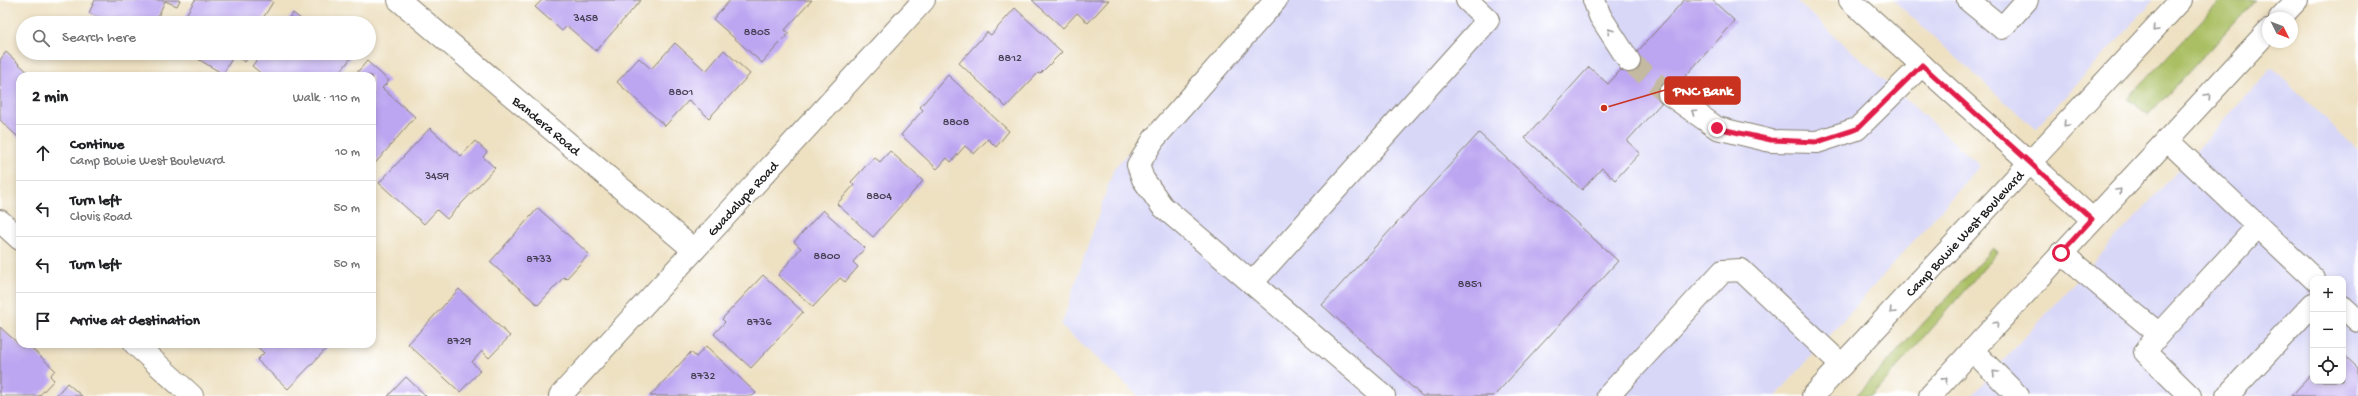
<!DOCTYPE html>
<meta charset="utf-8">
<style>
:root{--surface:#fff;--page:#f2f2f2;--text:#202124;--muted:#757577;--line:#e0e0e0}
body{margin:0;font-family:"Gochi Hand",sans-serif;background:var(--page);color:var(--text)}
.controls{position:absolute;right:12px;bottom:12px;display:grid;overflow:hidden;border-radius:8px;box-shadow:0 2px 6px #0003}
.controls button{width:36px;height:36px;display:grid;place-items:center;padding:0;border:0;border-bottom:1px solid var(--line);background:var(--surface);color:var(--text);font:20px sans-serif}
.compass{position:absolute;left:2262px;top:12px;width:36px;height:36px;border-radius:50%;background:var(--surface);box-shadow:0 2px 6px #0003;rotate:132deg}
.stop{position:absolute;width:12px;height:12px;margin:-9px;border:3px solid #e11d48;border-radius:50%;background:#fff}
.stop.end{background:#e11d48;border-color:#fff;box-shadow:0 1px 4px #0008}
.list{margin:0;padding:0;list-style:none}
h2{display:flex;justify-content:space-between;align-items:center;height:52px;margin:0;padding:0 16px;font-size:17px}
h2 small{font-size:13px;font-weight:400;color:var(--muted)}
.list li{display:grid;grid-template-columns:26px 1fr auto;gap:12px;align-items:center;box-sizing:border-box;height:56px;padding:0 16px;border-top:1px solid var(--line)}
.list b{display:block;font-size:15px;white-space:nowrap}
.list p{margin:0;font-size:13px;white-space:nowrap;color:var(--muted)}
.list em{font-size:13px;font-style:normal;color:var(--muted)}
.icon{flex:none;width:22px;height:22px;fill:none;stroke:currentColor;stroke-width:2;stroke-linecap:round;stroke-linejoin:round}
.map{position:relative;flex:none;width:2358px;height:396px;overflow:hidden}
.search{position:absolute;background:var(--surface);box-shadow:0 2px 6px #0003;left:16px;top:16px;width:360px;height:44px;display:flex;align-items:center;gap:10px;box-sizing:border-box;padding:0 14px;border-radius:22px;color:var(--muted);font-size:15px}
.panel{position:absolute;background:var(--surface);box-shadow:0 2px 6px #0003;left:16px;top:72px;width:360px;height:276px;border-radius:12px}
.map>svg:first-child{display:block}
</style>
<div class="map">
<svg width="2358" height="396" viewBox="0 0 2358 396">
<rect width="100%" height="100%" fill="#fff"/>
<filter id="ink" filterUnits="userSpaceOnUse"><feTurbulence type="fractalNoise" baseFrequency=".025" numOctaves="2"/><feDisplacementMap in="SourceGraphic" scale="8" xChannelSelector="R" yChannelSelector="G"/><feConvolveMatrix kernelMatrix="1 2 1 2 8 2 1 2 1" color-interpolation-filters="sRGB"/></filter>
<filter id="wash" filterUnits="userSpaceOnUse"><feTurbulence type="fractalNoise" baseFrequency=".012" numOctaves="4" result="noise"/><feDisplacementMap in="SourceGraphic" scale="16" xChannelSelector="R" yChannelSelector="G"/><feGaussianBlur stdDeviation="0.9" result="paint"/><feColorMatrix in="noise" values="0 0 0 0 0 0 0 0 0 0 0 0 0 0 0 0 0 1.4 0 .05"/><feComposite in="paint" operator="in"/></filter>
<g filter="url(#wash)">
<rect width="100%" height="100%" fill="#eee1c2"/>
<g fill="#d8d7f8" fill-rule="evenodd">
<polygon points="1267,0 1795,0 1980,166 1776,396 1139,396 1061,326 1114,168"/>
<polygon points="1893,0 2154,0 2035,129"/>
<path d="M2272,68l86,82v246h-387zM2313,279h30v102h-30z"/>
</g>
<g fill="#aabf64" stroke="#636e40">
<polygon points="2221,0 2255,0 2149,115 2127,99"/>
<polygon points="1993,248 1998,252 1872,396 1856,396"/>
</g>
<g id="blocks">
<g fill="#bca5f1">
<polygon points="95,0 180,0 177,6 165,1 155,23 110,23 89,13"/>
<polygon points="195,0 270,0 273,2 260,23 181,23"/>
<polygon points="542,0 641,0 596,51 567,26 562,31 535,7"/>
<polygon points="730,0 812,0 785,30 789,33 762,63 713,19"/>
<polygon points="1032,0 1109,0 1088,23 1077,13 1063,28"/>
<polygon points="1684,0 1712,0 1735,21 1627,141 1640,153 1615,180 1602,168 1582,190 1525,138 1589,67 1608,84"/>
<polygon points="1015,8 1062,52 1040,74 1038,73 1006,107 959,63 987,32 991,35"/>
<polygon points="293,13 306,23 285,23"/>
<polygon points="675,43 706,71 724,50 750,74 709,118 689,100 665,126 617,82 639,58 651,69"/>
<polygon points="6,52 32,76 20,76 20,139 0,120 0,60"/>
<polygon points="188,53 251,53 245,62 234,55 223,74"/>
<polygon points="262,53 344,53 351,58 337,76 264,76 252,66"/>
<polygon points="367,61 389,81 382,88 415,117 372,167 372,76 354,76"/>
<polygon points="948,75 1009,131 996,147 988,139 974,154 965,146 951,162 947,158 937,169 901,135 923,110 920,107"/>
<polygon points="430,128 461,156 475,141 487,152 483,157 495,168 447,219 437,210 424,224 379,183"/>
<polygon points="1479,133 1618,261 1494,396 1422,396 1322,305"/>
<polygon points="890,151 923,181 873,237 837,204 854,185 851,182 874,157 880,162"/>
<polygon points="538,208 589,254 566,279 564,277 538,305 490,262"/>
<polygon points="823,210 865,248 853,262 858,267 845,282 840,278 813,307 778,275 801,248 794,242"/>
<polygon points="763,275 803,312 751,368 714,334 725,322 722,319"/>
<polygon points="459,289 510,336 489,358 482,351 472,362 480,371 460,392 408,344"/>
<polygon points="0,327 23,348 27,344 55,370 50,376 54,380 39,396 0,396"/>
<polygon points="254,344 323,344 327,348 288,389 257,360 264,353"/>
<polygon points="706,346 756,393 753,396 650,396 691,352 696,357"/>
<polygon points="2343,354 2358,368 2358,396 2291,396 2313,373 2313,381 2343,381"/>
<polygon points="406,377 426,396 388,396"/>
<polygon points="67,383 82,396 56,396"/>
</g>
</g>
</g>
<g filter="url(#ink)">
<use href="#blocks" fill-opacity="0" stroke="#857e6f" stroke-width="1"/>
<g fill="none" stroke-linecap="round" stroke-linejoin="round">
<polyline stroke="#c4baa1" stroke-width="22" stroke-dasharray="22 11" stroke-linecap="butt" points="1629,61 1669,94"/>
<g stroke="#857e6f" stroke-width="24">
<g id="minor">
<polyline points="399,0 694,250"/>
<polyline points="1276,0 1154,139 1138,165 1143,179 1162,206 1384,396"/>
<polyline points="1594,0 1600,16 1629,61"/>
<polyline points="1850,0 2092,219"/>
<polyline points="1968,0 2002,28 2027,0"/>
<polyline points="1669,94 1717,128 1771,141 1817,142 1857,129 1922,65"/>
<polyline points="2167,140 2314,279"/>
<polyline points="0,221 20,239"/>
<polyline points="2061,253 2159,334 2145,352 2190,396"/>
<polyline points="1252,283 1488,20 1467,0"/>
<polyline points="2343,307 2358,321"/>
<polyline points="2159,334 2258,226"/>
<polyline points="135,344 192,396"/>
<polyline points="1972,350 2018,396"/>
<polyline points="560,396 924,0"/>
<polyline points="1608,396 1723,271 1741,270 1842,365"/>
<polyline points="2227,396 2313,304"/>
</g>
</g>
<g stroke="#857e6f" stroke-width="24">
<g id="major">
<polyline points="2280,18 2297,0"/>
<polyline points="1813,396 2181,0"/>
<polyline points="1930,396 2268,31"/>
</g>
</g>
<use href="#minor" stroke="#fff" stroke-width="22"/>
<use href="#major" stroke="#fff" stroke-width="22"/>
</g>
<defs><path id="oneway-chevron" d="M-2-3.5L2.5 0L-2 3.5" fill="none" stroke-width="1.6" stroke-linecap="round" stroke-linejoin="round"/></defs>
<g stroke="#999">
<use href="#oneway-chevron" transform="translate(2155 29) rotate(133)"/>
<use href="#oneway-chevron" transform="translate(1610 31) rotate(-124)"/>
<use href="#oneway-chevron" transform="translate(2208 96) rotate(-47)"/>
<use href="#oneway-chevron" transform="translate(1694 112) rotate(-145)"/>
<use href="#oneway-chevron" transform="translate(2066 124) rotate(133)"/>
<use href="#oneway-chevron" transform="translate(2119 191) rotate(-47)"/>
<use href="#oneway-chevron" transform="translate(1892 311) rotate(133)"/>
<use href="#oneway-chevron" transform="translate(1996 324) rotate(-47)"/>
<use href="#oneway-chevron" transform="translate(1995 373) rotate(-135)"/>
<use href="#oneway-chevron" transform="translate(1945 380) rotate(-48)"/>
</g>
</g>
<g fill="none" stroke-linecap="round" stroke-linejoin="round" filter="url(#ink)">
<polyline stroke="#e11d48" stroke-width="5" points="1717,128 1771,140 1817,142 1857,129 1922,65 2092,219 2061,253"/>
</g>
<g text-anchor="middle" stroke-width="3" stroke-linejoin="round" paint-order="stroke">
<g font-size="12" fill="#443e51">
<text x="586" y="21">3458</text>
<text x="757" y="35">8805</text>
<text x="1010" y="61">8812</text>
<text x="681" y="95">8801</text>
<text x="956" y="125">8808</text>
<text x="437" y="179">3459</text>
<text x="879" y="199">8804</text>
<text x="827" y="259">8800</text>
<text x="539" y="262">8733</text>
<text x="1470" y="287">8851</text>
<text x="759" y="325">8736</text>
<text x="459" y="344">8729</text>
<text x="703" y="379">8732</text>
</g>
<g font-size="14" fill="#1c1c1c" stroke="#fff">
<text transform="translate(547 125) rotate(40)" y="5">Bandera Road</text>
<text transform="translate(742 198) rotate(-47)" y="5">Guadalupe Road</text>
<text transform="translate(1964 233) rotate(-47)" y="5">Camp Bowie West Boulevard</text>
</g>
</g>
<path fill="none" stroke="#c8321e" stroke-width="1.5" d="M1604 108L1665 90"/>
<circle fill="#c8321e" stroke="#fff" stroke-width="1.5" cx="1604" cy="108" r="4"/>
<rect fill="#c8321e" stroke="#c8321e" stroke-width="1.5" x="1665" y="77" width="75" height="27" rx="4"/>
<g font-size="15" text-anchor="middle" font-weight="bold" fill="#fff">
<text x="1703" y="95">PNC Bank</text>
</g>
</svg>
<div class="controls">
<button>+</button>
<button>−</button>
<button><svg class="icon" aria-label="locate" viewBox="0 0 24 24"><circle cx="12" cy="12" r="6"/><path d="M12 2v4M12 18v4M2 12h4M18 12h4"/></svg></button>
</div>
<svg class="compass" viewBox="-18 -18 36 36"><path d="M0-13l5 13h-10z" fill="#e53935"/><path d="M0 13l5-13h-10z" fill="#757577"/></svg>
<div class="stop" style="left:2061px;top:253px"></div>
<div class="stop end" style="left:1717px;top:128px"></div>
<div class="search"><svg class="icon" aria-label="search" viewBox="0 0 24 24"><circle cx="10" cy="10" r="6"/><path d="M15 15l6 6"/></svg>Search here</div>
<section class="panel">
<h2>2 min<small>Walk · 110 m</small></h2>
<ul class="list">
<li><svg class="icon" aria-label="ahead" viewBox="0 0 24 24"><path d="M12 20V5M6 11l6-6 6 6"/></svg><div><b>Continue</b><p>Camp Bowie West Boulevard</p></div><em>10 m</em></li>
<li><svg class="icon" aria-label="left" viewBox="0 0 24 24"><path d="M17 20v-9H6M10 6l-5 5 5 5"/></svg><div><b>Turn left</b><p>Clovis Road</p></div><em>50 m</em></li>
<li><svg class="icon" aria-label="left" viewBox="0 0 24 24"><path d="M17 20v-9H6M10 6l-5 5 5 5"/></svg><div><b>Turn left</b></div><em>50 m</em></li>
<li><svg class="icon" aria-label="arrive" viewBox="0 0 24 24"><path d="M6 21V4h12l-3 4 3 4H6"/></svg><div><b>Arrive at destination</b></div></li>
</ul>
</section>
</div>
